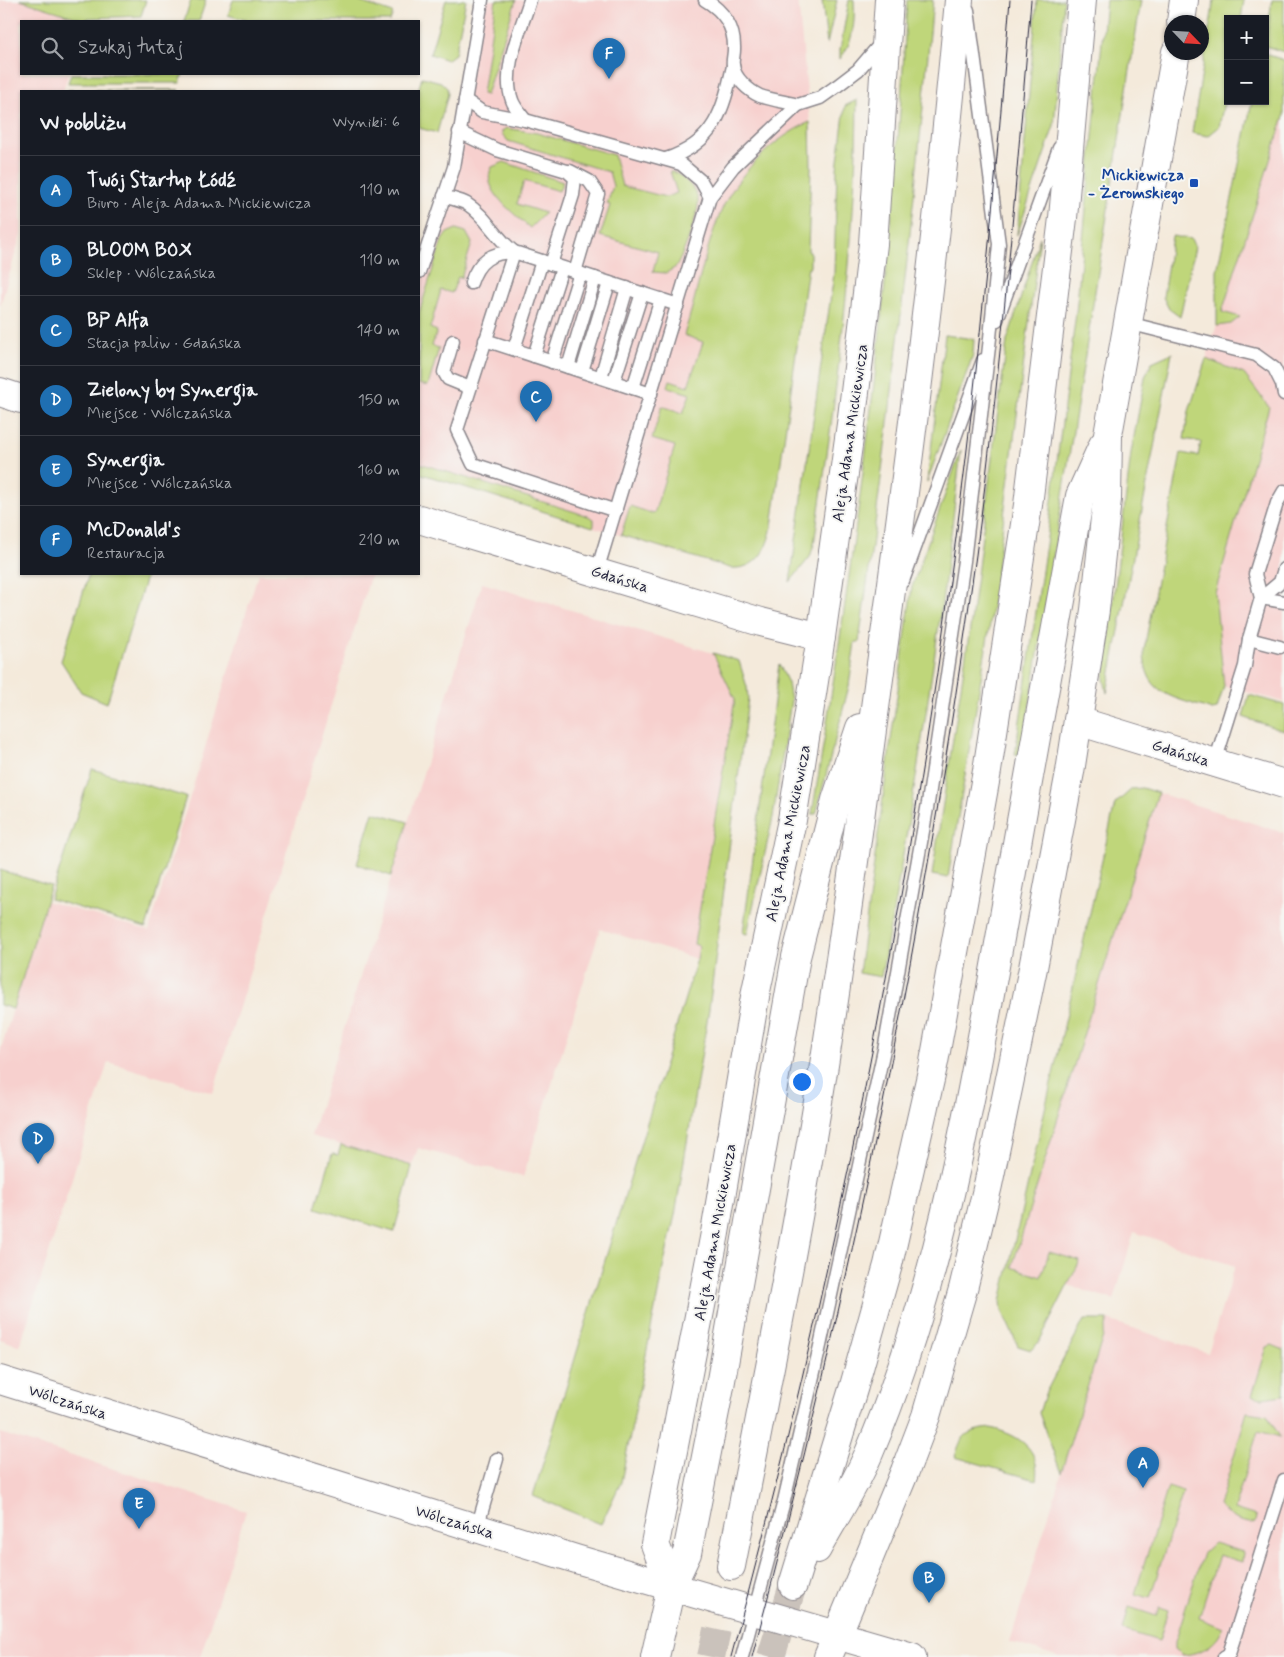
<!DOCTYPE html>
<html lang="pl">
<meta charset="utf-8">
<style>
:root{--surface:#171b24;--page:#20242c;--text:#f1f3f6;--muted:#9ea1a6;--line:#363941;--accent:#1f6fb2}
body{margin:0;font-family:Mynerve,sans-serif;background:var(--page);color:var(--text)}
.controls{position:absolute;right:15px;top:15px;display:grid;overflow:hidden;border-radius:0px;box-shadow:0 1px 4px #0004}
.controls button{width:45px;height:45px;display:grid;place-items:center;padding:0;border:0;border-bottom:1px solid var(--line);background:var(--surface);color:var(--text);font:25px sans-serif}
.compass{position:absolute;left:1164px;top:15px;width:45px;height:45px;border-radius:50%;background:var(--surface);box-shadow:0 1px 4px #0004;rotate:115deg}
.you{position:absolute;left:801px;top:1081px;width:18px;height:18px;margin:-12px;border:4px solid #fff;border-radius:50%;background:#1a73e8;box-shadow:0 0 0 8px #1a73e833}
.badge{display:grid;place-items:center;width:32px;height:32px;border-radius:50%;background:var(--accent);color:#fff;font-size:16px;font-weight:700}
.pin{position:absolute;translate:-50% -41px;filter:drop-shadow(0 1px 2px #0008)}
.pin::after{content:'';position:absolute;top:26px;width:18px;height:15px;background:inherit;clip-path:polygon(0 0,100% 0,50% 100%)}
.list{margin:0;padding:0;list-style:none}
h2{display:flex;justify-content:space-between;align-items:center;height:65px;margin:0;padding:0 20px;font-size:21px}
h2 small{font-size:16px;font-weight:400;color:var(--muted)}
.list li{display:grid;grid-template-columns:32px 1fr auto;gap:15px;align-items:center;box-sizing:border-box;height:70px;padding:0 20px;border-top:1px solid var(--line)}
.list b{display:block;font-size:19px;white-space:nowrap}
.list p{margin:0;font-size:16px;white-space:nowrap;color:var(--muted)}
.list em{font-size:16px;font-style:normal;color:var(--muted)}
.icon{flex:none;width:28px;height:28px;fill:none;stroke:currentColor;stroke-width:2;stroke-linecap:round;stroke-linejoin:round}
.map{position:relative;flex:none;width:1284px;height:1657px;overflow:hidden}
.search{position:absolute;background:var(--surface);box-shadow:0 1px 4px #0004;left:20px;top:20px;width:400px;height:55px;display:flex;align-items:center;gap:12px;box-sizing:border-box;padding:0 18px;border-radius:0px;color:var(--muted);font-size:19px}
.panel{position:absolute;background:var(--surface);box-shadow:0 1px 4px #0004;left:20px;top:90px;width:400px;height:485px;border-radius:0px}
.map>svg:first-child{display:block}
</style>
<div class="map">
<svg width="1284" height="1657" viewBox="0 0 1284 1657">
<rect width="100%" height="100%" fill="#f6f6f2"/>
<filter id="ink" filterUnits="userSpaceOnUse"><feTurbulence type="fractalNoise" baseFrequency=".02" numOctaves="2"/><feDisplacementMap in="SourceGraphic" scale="10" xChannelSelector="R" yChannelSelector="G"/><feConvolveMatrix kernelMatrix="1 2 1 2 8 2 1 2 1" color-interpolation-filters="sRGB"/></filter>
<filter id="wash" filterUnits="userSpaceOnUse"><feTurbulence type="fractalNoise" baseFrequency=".0096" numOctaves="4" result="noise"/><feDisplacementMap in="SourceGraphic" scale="20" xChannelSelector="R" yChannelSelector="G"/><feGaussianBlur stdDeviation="1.12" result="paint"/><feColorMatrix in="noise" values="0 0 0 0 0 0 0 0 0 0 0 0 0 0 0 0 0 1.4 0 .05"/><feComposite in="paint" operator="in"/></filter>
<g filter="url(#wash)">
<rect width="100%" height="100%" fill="#f4eadb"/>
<g fill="#f7d0ce">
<polygon points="0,0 20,0 84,20 21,21 21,74 68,74 63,91 21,91 21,234 0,306"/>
<polygon points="482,0 798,0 810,122 787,135 752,166 678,553 419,473 419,274 454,167"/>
<polygon points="1284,116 1284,702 1224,686 1215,593 1269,407 1206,359"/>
<polygon points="258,574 371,574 213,1093 108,1062 20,1346 0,1339 0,1052 46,901 149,931"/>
<polygon points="482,583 713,653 735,699 694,944 699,946 697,959 600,929 523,1177 418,1148 412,1166 311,1136"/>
<polygon points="1158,793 1284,833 1284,1657 1060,1657 1010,1642 1108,1320 1208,1353 1235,1266 1134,1232 1114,1300 1012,1267"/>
<polygon points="0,1433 246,1511 200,1657 0,1657"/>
</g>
<g fill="#bfd67a" stroke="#707c5a">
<polygon points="20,0 146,0 141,16 88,18 87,21 88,19 84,20"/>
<polygon points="191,0 206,0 199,21 184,21"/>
<polygon points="233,0 354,0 393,13 390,21 249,21 228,15"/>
<polygon points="446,0 466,0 455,54 447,60 430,54"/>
<polygon points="496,0 516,0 486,95 482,94"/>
<polygon points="822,0 837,0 827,44"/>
<path d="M849,0h5c1,22 0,41 -14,59v-9z"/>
<path d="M907,0h26c-19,215 -44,429 -74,642h-4l-6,44 -33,128h-4c45,-270 81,-541 95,-814z"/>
<polygon points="1037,0 1064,0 1054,126 1017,235"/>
<polygon points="1106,0 1141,0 1022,755 1015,754 1049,524 1076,313"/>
<polygon points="1214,0 1244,0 1241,19 1228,19 1228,82 1219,127 1208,136 1192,133"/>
<polygon points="1272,0 1284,0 1284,52 1265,46"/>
<polygon points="1265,54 1284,60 1284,116 1222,312 1240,317 1231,324 1217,326 1217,271 1252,101 1265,101"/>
<polygon points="71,74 183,74 180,83 68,83"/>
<polygon points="422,77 441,82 447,88 448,94 437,133 419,128 418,91"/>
<polygon points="68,90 179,90 67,91"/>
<path d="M857,100c-1,150 -21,296 -43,444l-4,13 -20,25 44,-308 3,-105 8,-63z"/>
<path d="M810,122l1,46 -3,83 2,1v15h-2l-36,259c-5,23 -14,44 -42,42l-109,-33 9,-29 24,8 21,-68 -23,-7 10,-33 21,7 7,-19 -22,-7 2,-7 18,6 15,-44 -19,-7c13,-40 20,-83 36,-121 15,-38 53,-76 90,-92z"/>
<path d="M506,128l31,5 77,22 8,31 44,11 11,-4 -7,-22c12,3 30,20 28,34 -1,12 -15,51 -22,62l-10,6 -13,-1 5,-20 -58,-16 10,-31 -3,-1 6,-18 -4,-14 -101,-31 -6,-7v-3z"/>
<path d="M504,162l59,20 -4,9 -35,-10 -7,23 28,9 -15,15c-14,-13 -51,-39 -38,-61z"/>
<polygon points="456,229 466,232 472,243 461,278 458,277 452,293 441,290 430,328 437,331 432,346 439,348 428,386 419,384 419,313 442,240 447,233"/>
<polygon points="1172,236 1191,239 1195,247 1180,317 1169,309 1163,297"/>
<polygon points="1040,237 990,624 948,878 932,875 971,622 1007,341"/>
<polygon points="945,335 974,339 973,355 927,482"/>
<polygon points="1172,353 1107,693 1104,679 1131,453 1145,377 1152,362"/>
<path d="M1206,359l38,15 25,33 -54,186 9,93 -7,23 -5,1c-37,-13 -68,-13 -68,-60l37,-197 17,3 3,-14 -17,-3 5,-28z"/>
<path d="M961,450c-20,177 -47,352 -80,527l-22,-4 53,-386z"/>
<polygon points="419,463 588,516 594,519 594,525 593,527 419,473"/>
<polygon points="89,574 147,574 107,703 81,692 61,661"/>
<polygon points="713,653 739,661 747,687 748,698 709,1009 675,1215 663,1268 621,1482 601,1524 533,1496 697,959 699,946 694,944 735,699"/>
<polygon points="779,664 788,683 791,701 773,817 747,934 743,933"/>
<polygon points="1249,695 1284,705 1284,731 1243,717"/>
<polygon points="92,769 186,797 146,928 50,899"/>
<polygon points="1142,788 1158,793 1012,1267 1041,1277 1049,1252 1080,1261 1039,1342 1031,1350 1018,1346 1002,1311 1001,1301 1115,804 1132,789"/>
<polygon points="373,812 408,822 391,876 357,864"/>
<polygon points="0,870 51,886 13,1009 0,1005"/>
<polygon points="341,1145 412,1166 394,1232 316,1208 332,1154 338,1155"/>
<polygon points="1084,1320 1108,1320 1061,1473 1039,1413 1045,1394"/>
<polygon points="1272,1345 1284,1350 1284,1395 1262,1398 1252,1396 1267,1347"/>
<path d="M1247,1412l20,3 13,22 -22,-6 -24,78 22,7 -1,7c-15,1 -26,-7 -36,-17z"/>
<path d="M991,1428c27,7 50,20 45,52l-81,-23c7,-24 12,-26 36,-29z"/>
<polygon points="1168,1487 1183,1492 1150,1598 1135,1594"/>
<path d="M1214,1543l29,9 -1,10 -23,-7 -20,63 24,10c-7,18 -22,25 -40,27l-8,-6v-7l28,-89z"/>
<polygon points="1129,1607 1156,1616 1159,1607 1168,1610 1159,1641 1123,1630"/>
</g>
</g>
<g filter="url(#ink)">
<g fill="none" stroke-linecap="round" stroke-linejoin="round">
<g stroke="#cac2bb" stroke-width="28" stroke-dasharray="28 14" stroke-linecap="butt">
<polyline points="711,1657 731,1566"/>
<polyline points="771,1657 793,1585"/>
</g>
<g stroke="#8b868b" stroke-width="15">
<g id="service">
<path d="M705,0c19,11 30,28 29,50 0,5 -2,11 -1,15 1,13 16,26 27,31 12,4 26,6 38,9"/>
<polyline points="465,100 482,112 525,120 681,164 701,181 710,197"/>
<path d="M525,120c-4,-6 -11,-13 -13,-20 -11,-31 9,-70 18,-100"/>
<polyline points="459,132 497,150 567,171 575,178 573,195 551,264"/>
<path d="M666,159c49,-16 57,-48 67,-93"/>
<polyline points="570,171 589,181 598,194 575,272"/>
<path d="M444,196c7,3 16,4 23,8 19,12 29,34 47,48l164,53"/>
<polyline points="419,272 454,167 482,0"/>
<path d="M471,283c7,-22 20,-31 43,-31l-57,178 16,34 143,47"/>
<polyline points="997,320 1059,148"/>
<polyline points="1128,323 1256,355 1274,368 1282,384 1284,394"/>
<polyline points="485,340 651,394"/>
<polyline points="453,341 444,372 448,379 470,388"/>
<polyline points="514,349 542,261"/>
<polyline points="534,356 562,268"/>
<polyline points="552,362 580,273"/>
<polyline points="568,367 595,278"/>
<polyline points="582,371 609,283"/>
<polyline points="601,377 627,288"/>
<polyline points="614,381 642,293"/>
<polyline points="633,388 661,299"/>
<polyline points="597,571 710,197 733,167 798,105 820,98 837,86 858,70 882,42"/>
<polyline points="903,581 983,360"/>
<polyline points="1261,598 1280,582 1284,569"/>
<polyline points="1261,598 1284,602"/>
<polyline points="1249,639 1280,647"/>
<polyline points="1215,762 1245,666 1249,639 1261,598 1255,574 1277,503 1284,491"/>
<polyline points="477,1528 497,1459"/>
<polyline points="742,1657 784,1501 820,1346 885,1045 928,803 964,561 990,338 999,244 968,10"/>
<polyline points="1224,1657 1229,1654 1284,1480"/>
</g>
</g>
<g stroke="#8b868b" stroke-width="30">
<g id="tertiary">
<polyline points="0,392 21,399"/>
<polyline points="419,519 761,622 821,637"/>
<polyline points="1078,721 1284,784"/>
<polyline points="0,1380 576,1559 912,1657"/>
</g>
</g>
<g stroke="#8b868b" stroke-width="30">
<g id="secondary">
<polyline points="1181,22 1184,0"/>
<path d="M817,1549c17,-31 38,-63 52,-96 70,-164 100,-345 132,-520 26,-146 52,-291 79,-437l23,-51"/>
<path d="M731,1566c33,-167 66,-333 93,-501 21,-131 38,-262 56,-394 31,-223 59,-446 79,-671"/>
<polyline points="793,1585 854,1386 888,1265 934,1062 987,771 1028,505 1063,218 1082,0"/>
<polyline points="671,1587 687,1553 720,1386 796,957 836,800 860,728"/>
<polyline points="655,1657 671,1587 655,1544 715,1233 756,991 792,820 821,637 852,417 873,244 889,0"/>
<polyline points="828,1657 905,1471 926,1416 963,1289 988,1185 1033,968 1070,772 1095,610 1107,499 1108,435 1176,52"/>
</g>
</g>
<use href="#service" stroke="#fff" stroke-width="12"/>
<use href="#tertiary" stroke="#fff" stroke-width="28"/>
<use href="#secondary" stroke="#fff" stroke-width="28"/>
<g stroke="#22223b" stroke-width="1">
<path d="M731,1657c101,-370 176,-747 226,-1127 23,-176 39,-353 53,-530"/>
<path d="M752,1657c98,-362 173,-730 224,-1102 25,-184 40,-370 55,-555"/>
</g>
</g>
</g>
<rect fill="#1a4fb4" stroke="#f6f6f2" stroke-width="2" x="1189" y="178" width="10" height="10" rx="2.5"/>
<g text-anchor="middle" stroke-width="4" stroke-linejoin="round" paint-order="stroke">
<g font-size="16" font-weight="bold" fill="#164399" stroke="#f6f6f2" text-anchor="end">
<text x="1184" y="180">Mickiewicza<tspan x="1184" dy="18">- Żeromskiego</tspan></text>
</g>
<g font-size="16" fill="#22223b" stroke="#f6f6f2">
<text transform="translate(849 433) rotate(-82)" y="6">Aleja Adama Mickiewicza</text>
<text transform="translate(620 578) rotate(17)" y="6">Gdańska</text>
<text transform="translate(1181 752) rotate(17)" y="6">Gdańska</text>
<text transform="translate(787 833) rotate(-79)" y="6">Aleja Adama Mickiewicza</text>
<text transform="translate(714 1232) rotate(-80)" y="6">Aleja Adama Mickiewicza</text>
<text transform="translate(68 1401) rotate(18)" y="6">Wólczańska</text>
<text transform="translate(455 1521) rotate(17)" y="6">Wólczańska</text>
</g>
</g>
</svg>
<div class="controls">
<button>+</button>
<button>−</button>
</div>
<svg class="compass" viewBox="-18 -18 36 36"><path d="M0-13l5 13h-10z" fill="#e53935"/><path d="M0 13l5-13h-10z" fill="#9ea1a6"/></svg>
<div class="you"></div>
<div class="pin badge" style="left:1143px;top:1488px">A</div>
<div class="pin badge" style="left:929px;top:1603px">B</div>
<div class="pin badge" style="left:536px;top:422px">C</div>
<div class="pin badge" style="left:38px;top:1164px">D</div>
<div class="pin badge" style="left:139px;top:1529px">E</div>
<div class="pin badge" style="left:609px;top:79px">F</div>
<div class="search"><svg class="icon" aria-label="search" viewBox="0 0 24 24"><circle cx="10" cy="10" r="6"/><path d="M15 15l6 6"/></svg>Szukaj tutaj</div>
<section class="panel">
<h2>W pobliżu<small>Wyniki: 6</small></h2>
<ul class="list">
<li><span class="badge">A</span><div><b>Twój Startup Łódź</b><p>Biuro · Aleja Adama Mickiewicza</p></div><em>110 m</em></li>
<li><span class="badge">B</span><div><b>BLOOM BOX</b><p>Sklep · Wólczańska</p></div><em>110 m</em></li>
<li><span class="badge">C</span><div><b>BP Alfa</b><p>Stacja paliw · Gdańska</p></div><em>140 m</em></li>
<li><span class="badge">D</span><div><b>Zielony by Synergia</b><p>Miejsce · Wólczańska</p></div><em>150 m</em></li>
<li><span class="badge">E</span><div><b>Synergia</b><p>Miejsce · Wólczańska</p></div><em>160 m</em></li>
<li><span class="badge">F</span><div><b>McDonald's</b><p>Restauracja</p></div><em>210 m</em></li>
</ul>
</section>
</div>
